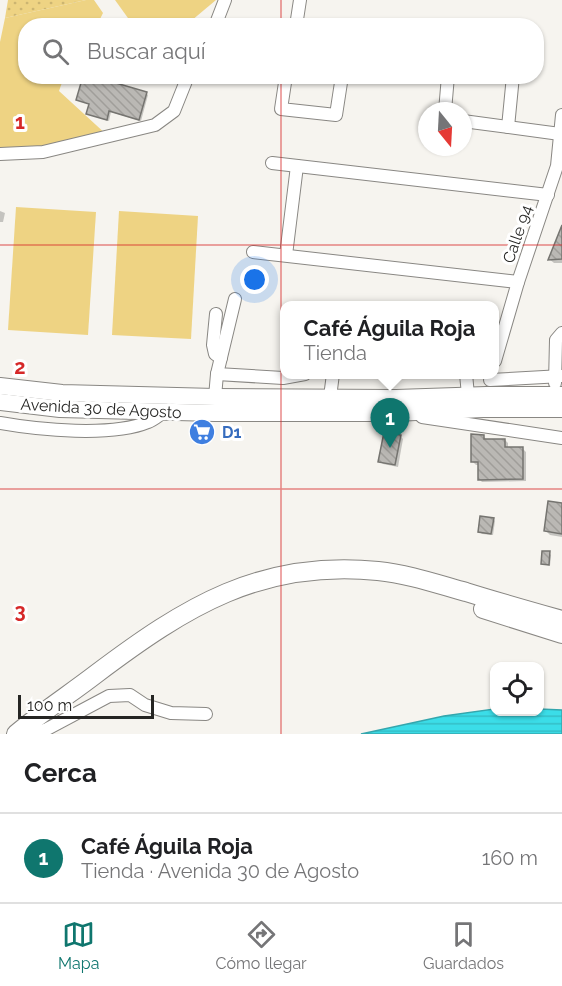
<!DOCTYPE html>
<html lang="es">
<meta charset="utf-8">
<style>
:root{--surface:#fff;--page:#f6f6f6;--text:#202124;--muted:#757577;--line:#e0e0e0;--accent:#0f766e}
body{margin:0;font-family:Raleway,sans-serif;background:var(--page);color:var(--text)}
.controls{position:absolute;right:18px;bottom:18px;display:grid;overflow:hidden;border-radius:12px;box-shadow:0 2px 4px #0004}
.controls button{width:54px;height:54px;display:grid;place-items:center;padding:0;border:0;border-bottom:2px solid var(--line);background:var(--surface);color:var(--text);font:30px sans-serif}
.compass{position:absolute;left:418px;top:102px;width:54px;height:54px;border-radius:50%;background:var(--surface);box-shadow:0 2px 4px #0004;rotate:162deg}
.scale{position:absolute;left:18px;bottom:15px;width:136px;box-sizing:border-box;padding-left:6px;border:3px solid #252523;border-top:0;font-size:16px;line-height:21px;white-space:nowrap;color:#252523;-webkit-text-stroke:4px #fff;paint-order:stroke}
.you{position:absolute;left:255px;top:280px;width:21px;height:21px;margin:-15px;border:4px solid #fff;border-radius:50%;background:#1a73e8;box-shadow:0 0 0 9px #1a73e833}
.badge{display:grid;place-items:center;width:39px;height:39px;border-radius:50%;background:var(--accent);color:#fff;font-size:20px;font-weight:700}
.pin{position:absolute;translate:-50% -50px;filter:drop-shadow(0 2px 3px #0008)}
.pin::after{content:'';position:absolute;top:32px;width:21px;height:18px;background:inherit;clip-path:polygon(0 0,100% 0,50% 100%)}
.popup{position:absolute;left:280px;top:301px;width:219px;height:78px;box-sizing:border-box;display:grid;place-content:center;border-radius:12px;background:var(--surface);filter:drop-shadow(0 2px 4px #0005);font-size:20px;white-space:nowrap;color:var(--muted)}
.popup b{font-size:22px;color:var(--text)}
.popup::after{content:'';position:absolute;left:50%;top:100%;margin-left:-12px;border:12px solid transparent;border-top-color:var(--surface)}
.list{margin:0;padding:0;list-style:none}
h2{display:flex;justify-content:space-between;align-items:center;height:78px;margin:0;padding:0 24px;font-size:26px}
h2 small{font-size:20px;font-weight:400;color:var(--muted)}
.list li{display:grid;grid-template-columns:39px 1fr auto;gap:18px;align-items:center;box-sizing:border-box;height:90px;padding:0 24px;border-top:2px solid var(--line)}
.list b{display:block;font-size:22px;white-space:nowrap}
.list p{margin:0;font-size:20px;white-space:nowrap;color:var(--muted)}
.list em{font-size:20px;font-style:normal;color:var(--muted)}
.icon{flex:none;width:33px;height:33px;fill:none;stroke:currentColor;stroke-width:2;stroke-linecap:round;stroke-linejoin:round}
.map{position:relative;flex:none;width:562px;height:734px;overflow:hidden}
.search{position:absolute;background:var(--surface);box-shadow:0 2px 4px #0004;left:18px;right:18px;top:18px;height:66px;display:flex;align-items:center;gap:15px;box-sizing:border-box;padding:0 21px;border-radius:24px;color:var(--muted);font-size:22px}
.sheet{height:168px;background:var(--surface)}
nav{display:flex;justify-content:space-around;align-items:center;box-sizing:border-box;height:84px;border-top:2px solid var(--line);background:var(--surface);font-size:16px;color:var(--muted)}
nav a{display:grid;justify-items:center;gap:3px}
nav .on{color:var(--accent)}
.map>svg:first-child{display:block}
</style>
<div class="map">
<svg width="562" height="734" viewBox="0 0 562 734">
<defs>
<pattern id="grass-dots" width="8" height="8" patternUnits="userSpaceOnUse" patternTransform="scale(1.5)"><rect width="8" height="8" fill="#eed383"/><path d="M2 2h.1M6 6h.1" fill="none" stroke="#ccb571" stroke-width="1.8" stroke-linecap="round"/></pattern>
<pattern id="water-rules" width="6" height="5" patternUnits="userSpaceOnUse" patternTransform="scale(1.5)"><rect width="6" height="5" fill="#3bdde8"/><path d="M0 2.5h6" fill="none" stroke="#34bec7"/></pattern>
<pattern id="building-back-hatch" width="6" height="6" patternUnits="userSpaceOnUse" patternTransform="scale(1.5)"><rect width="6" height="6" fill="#bab8b4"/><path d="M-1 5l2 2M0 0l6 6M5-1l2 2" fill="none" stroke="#a09e9a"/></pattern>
</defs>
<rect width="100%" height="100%" fill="#f6f4ef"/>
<polygon fill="url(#grass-dots)" points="8,0 86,0 5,18"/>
<g fill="#eed383">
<polygon points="86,0 94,0 103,13 97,25 26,26 26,76 64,77 59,91 108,136 0,154 0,42 5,18"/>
<polygon points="115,0 216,0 185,26 133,25"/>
<polygon points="16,207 96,212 88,335 8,330"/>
<polygon points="119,211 198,216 191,339 112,335"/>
</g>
<polygon fill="url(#water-rules)" stroke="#34a6ad" stroke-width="1.5" points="494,709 494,712 540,712 540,709 562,710 562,734 361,734 444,716"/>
<g fill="#0003">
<polygon points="85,76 112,76 110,83 146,93 148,95 141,121 111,112 109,121 90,115 88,113 91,105 78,100"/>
<polygon points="0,211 5,213 3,222 0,222"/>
<polygon points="562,229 562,263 554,263 549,259"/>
<polygon points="400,436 403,439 398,467 383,464 380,461"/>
<polygon points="483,436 486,439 505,440 508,443 508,449 523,449 526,452 526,481 482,482 479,479 479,465 476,465 473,462"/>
<polygon points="562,505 562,537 550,535 546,531"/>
<polygon points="493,519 495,521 493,535 482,534 480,532"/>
<polygon points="549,553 551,555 550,566 543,564"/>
</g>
<g fill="url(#building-back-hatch)" stroke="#757470" stroke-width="1.5">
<polygon points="83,76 110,76 109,81 147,92 139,120 109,111 107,120 86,114 89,104 76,100"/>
<polygon points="562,225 562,259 548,260"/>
<polygon points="384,432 401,435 395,465 378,462"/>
<polygon points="471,434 484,435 484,439 505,439 505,447 523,447 523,479 478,480 478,462 471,462"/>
<polygon points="548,501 562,503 562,534 544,531"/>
<polygon points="480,516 494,518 491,534 478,532"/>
<polygon points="542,551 550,551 549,565 541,564"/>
</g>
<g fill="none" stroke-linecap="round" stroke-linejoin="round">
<g stroke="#898783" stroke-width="14">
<g id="minor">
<polyline points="215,26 225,0"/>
<polyline points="296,26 300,0"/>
<polyline points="286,76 281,109 336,115 342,76"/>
<polyline points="445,111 448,76"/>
<polyline points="463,121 560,134"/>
<polyline points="508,127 513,76"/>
<polyline points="0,154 43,152 155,125 174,111 188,76"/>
<polyline points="272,163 548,195"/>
<polyline points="253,252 518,282"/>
<polyline points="286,255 297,166"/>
<polyline points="216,314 213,345 215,354 221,358"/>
<polyline points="495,361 518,282 557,166 562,115"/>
<polyline points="217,374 283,378 305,374"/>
<polyline points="466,374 468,395"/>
<polyline points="490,380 562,376"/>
<polyline points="555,383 556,340 562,333"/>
<polyline points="215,397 217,374 235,299"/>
<polyline points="330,397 333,374"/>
<polyline points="422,417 562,438"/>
<path d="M0,423c39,7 112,14 148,-1 6,-2 11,-7 16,-10"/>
<polyline points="34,734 47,729 109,696 130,695 145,705 171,713 206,714"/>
</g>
</g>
<g stroke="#898783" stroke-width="18">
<g id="major">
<polyline points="0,386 62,393 215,397 396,398 486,395 562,395"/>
<polyline points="0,402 60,409 215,413 394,413 483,409 562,409"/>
</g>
</g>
<g stroke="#898783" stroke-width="20">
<g id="highway">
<polyline points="483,609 562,634"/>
<path d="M16,734c26,-22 54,-40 80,-60 89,-67 165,-115 282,-103 30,3 59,13 88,21 32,10 64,19 96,28"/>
</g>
</g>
<use href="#minor" stroke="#fff" stroke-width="12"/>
<use href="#major" stroke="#fff" stroke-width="16"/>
<use href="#highway" stroke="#fff" stroke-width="18"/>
</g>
<path fill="none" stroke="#d62828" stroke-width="1.5" stroke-opacity="0.55" d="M281,0v26M281,76v658M0,245h562M0,489h562"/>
<defs>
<g id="supermarket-disc" transform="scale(1.35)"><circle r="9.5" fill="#3f7fe0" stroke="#fff"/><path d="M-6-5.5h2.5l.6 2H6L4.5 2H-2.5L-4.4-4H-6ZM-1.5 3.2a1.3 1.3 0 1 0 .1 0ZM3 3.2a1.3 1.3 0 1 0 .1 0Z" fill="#fff"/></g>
</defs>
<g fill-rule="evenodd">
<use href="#supermarket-disc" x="202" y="432"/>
</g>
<g text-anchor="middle" stroke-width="6" stroke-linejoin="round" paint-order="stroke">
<g font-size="16" fill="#252523" stroke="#fff">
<text transform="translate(517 234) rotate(-71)" y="6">Calle 94</text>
<text transform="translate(101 408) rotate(3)" y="6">Avenida 30 de Agosto</text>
</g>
<g font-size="16" font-weight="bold" fill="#366cbe" stroke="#fff" text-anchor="start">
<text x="222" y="438">D1</text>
</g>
</g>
<g font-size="20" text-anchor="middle" font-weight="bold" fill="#d62828" stroke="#fff" stroke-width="6" stroke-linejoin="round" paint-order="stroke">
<text x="20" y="129">1</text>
<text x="20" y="374">2</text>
<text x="20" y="618">3</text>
</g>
</svg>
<div class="controls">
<button><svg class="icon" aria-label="locate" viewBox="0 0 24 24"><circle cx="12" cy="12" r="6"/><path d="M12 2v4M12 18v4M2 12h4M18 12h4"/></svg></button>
</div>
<svg class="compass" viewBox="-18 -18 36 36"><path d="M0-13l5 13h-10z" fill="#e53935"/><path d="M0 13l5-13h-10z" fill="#757577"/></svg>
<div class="scale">100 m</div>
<div class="you"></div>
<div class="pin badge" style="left:390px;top:448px">1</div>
<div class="popup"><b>Café Águila Roja</b>Tienda</div>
<div class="search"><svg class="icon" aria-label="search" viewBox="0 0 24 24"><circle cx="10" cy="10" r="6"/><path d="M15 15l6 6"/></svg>Buscar aquí</div>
</div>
<section class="sheet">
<h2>Cerca<small></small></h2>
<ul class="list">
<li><span class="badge">1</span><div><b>Café Águila Roja</b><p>Tienda · Avenida 30 de Agosto</p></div><em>160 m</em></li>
</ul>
</section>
<nav>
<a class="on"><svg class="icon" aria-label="map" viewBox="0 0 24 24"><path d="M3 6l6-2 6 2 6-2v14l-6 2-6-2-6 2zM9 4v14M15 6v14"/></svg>Mapa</a>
<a><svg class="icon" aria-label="directions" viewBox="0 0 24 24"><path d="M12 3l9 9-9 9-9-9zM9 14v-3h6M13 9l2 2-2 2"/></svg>Cómo llegar</a>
<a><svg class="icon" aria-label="saved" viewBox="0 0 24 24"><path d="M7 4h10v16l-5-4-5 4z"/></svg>Guardados</a>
</nav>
